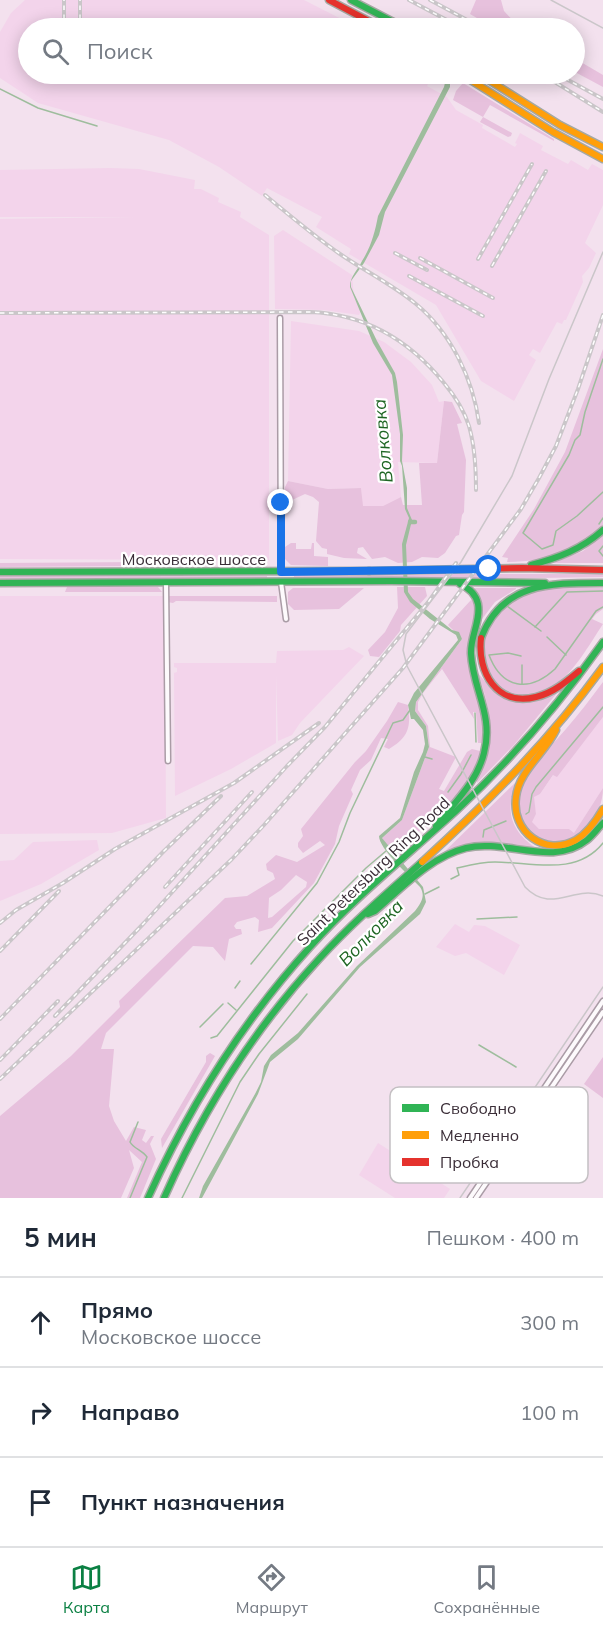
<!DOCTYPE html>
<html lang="ru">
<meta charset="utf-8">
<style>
:root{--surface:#fff;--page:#f6f6f7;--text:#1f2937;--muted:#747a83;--line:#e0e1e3;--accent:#0b8043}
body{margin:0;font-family:Mulish,sans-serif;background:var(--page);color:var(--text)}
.stop{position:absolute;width:18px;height:18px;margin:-14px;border:4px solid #1a73e8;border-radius:50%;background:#fff}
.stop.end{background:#1a73e8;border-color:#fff;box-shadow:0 2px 6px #0008}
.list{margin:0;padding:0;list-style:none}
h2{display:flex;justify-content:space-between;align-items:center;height:78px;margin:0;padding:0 24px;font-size:26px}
h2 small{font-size:20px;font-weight:400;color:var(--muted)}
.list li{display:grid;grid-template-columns:39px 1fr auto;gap:18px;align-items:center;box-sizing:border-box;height:90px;padding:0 24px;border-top:2px solid var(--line)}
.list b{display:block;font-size:22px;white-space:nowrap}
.list p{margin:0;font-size:20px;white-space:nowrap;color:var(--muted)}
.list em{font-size:20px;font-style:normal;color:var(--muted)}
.icon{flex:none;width:33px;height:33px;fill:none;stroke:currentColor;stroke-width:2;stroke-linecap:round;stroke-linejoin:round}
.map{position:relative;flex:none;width:603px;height:1198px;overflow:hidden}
.search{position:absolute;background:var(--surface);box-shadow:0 3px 15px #0003;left:18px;right:18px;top:18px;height:66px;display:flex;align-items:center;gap:15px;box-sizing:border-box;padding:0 21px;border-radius:33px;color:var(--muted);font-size:22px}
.sheet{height:348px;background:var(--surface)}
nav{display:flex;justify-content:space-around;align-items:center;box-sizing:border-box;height:84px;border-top:2px solid var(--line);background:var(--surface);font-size:16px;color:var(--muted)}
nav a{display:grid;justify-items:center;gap:3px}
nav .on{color:var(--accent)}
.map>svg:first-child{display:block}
</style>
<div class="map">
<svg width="603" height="1198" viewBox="0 0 603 1198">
<rect width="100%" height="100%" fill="#f3e1ee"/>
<g fill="#f3d4eb">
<polygon points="25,0 304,0 359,28 28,28 28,74 433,74 427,86 447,97 456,110 483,125 482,128 515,147 517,144 515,143 520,133 543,146 541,150 568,164 571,160 588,170 592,164 603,170 603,205 585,243 596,253 589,268 582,276 583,282 566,320 564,320 562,324 557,322 540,353 533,349 529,355 536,360 514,401 481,381 436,305 349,254 351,249 316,227 322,217 267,188 262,196 219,167 169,140 38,103 0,78 0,32 11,13"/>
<polygon points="111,168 139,169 195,180 194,189 201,189 219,198 218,202 241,212 240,217 269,235 269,560 0,559 0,219 136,217 0,217 0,170"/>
<polygon points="283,230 352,275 354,297 361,311 359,315 324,310 275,309 274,236"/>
<polygon points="291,321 359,331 384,342 411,362 432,385 439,402 444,401 437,463 398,462 401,497 383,506 362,506 361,488 328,489 288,481"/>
<polygon points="0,596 165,596 166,818 112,833 0,834"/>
<polygon points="349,647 364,656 300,723 292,735 278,741 276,674 276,743 231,769 175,796 174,673 177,672 177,668 174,667 174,663 276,663 277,651 343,650"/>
<polygon points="603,717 603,788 574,833 569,829 539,829 531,822 536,814 533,797 540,794 554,774 557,776"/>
<polygon points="97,840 99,850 41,884 0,901 0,861 14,860 33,842"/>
<polygon points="455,924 469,932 474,925 485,926 520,945 504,975 466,953 455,956 436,947"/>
<polygon points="378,1143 450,1189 444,1198 395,1198 359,1175"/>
</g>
<g fill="#e7c1dd" fill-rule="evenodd">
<polygon points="476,0 501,0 504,11 520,28 494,28 470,14"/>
<polygon points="574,58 603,75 603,87 575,72"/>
<polygon points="463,83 554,139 554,141 490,105 483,117 512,133 511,136 508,137 480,122 483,117 453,100 456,91"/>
<path d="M603,349v177c-29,28 -56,35 -96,36l1,-4 -6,-1 32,-48 31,-57z"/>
<polygon points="444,401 452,402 462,423 457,424 466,460 464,512 462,515 459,535 456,536 445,553 438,558 422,557 412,562 398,563 385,557 372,559 363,547 358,548 357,553 367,559 344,558 327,554 327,549 322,548 316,541 319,502 313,497 305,494 292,500 284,499 285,487 288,481 328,489 361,488 363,506 383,506 401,497 403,505 422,505 419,463 437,463"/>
<polygon points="603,535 603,563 553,563 583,551"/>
<polygon points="291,543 296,543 296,549 311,549 312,543 314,543 314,556 328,557 328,566 291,565 285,559 285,547"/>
<polygon points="142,562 142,566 0,567 0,563"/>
<polygon points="447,574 445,578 294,578 294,576"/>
<polygon points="452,574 603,574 603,577 465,579 449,578"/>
<polygon points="0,576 267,576 267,578 0,579"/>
<polygon points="67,587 158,587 162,592 65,592"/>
<polygon points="397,587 425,587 427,596 401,625 400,631 379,657 370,656 368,650 385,632 398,608"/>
<polygon points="293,588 364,588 339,609 294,610 288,604 288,592"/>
<polygon points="474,588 516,588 516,589 495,602 479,623 481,601"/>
<path d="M603,588v21l-7,5 -4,5 11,5c-14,21 -28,47 -48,61 -48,35 -95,-20 -61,-67 7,-9 16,-19 27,-24 21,-9 59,-6 82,-6z"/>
<polygon points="167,596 277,596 277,602 176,601 173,603 167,602"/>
<path d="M472,597c8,17 -6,40 -4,59 1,8 4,15 7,23 6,21 12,42 8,64h-5l-2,-31h-3l1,7 -32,-50 -19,24 -5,9v8l10,16 2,21 26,10 -17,32 5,2 23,-39 5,-3 8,2c1,30 -59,78 -81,98l-5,-4 -6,3 -6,-10 20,-18 27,-73 -3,-21 -11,-15 1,-9 46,-63 -14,-14 23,-25z"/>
<path d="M477,672l12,14 8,6 32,9 27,-9 1,1 -43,52 -37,38c0,-9 7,-21 10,-31 7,-28 0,-54 -10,-80z"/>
<path d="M603,682v35l-46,60 -4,-2 -13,19 -6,3 2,17 -4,8 7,7h30l5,4 29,-45c0,37 -41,74 -74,44 -8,-8 -10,-12 -11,-24 -1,-4 -2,-9 0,-13 7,-26 31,-46 48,-66 13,-15 25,-31 37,-47z"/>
<path d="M398,702l10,3c3,22 1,32 -19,44l-5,-2 4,-8 -7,-1 -10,22 -11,10 -9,20 2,4 -14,32 -4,18 -21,39 -42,45 -14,4 1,-12 -4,-3 -18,5 -3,4 2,3h5l1,5 -13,5 -4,22 -12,-14 -20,-1 -87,87 -5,16h13l-5,57 5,15 12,20 8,-14 12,3 -4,10 4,3 5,-7h3l-4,8 6,15 -16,39h-13l15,-36 -13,-12 5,18 -13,30h-121v-82l71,-60 49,-49 -1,-6 106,-103 22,-2 28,-17 -2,-6 -6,-3 -1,-6 10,-9 21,7 28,-17 -5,-4 -17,12 -5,-6v-4l5,-7 -2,-7 54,-67 11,-11 21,-30zM296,875l11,7 -1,5 -34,30 -4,1 1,-20 12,-8z"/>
<path d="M515,783c0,6 -3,12 -4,19 -3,21 10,37 27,47l-52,-5 -46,12z"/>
<polygon points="210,1053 215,1056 162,1148 161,1139 206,1062 206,1056"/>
<polygon points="603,1057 603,1098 584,1084"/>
</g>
<path fill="#9ebd9d" d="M447,74h3v13l-65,125 -6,23 -15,28 -13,18v6l26,54 18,32 2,9 6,53 -1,26 5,27v20l5,12 -6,25 2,47 5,7 39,31 7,2 3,7 -46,63 -1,9 11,15 3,21 -27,73 -20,18 41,49 3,15 -6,12 -60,53 -62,72 -28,23 -12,32 -56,104h-3l4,-12 52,-92 6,-12 3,-16 7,-11 27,-22 59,-67 58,-55c6,-8 11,-15 5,-24 -10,-11 -41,-38 -41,-51l21,-18 14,-46 9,-20 2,-8 -2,-14 -9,-11h-3l-3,-14 6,-12 44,-53 -2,-5 -26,-16 -20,-17 -6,-10 -2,-48 7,-26 -4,-9 -3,-43 -2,-5v-27l-8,-59 -19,-32 -23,-56c0,-11 8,-17 12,-26 9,-14 13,-29 16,-45l66,-129z"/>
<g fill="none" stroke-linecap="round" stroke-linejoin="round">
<g stroke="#9ebd9d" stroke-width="1.5">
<polyline points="0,89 38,108 97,126"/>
<polyline points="603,359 585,412 580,435 575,440 569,455 523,533 542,549 553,545 556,531 577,516 603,492"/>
<polyline points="599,524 603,518"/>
<polyline points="603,546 599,551 603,556"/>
<polyline points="507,606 541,631"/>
<polyline points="535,627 567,592 603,591"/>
<polyline points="547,637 566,655"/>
<path d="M521,656l-13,-3 -19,2c13,34 40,38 66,14l41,-58 7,-4"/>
<polyline points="522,665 522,684"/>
<polyline points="475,713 476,742"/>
<polyline points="425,757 432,759"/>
<polyline points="448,792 461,774 471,755"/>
<polyline points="526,814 529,812 532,794 536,787 603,707"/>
<polyline points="483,837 484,830 506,821"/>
<path d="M451,879l8,-4 -2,-7c13,-3 25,-6 38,-6 36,0 81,15 108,-19"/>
<polyline points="425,894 439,887"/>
<polyline points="477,919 517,917"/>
<polyline points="251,964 317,883 339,842 350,813 393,723 403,720 410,710"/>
<polyline points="235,988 240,981"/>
<polyline points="228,1003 236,1010"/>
<polyline points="200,1027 223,1004"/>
<polyline points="211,1038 217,1036 293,941 366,868 386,851"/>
<polyline points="479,1045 516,1067"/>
<path d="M130,1198l17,-41c-5,-7 -13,-8 -17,-15l8,-20"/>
<polyline points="182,1198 240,1082 259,1054 307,994"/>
</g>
<polyline stroke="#9ebd9d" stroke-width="4.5" points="410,522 415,522"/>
<g stroke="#aa9ca6" stroke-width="7">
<g id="street">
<polyline points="280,318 281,571"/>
<polyline points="281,582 286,619"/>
<polyline points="166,583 168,761"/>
<polyline points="470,1198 603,1001"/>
<polyline points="476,1198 603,1012"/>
</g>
</g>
<g stroke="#a5a9a3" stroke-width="9">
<g id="fast">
<polyline points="351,0 405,28"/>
<path d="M531,565c27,-7 51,-16 72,-35"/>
<polyline points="0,572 369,571"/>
<polyline points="0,583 391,581 545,583"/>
<path d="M481,638c21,-56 70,-55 122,-55"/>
<path d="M436,826c18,-23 41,-44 48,-73 10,-38 -11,-63 -13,-99 -1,-17 10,-33 7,-50 -2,-10 -9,-16 -18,-20"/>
<path d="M368,914l7,-3c27,-23 55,-54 91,-63 39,-10 86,20 121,-8 6,-5 11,-12 16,-17"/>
<path d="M148,1198c41,-91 95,-177 162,-251 45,-50 98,-92 147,-137 55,-51 103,-107 146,-168"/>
<path d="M164,1198c39,-88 90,-169 155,-239 32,-35 68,-66 103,-97"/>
</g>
</g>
<g stroke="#a5a9a3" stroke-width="9">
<g id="slow">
<polyline points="461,74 553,132 603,159"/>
<polyline points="479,74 560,125 603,147"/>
<path d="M556,730c-11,23 -37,41 -40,67 -5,35 29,60 60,43 12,-7 20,-19 27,-31"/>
<path d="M422,862c66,-60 128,-122 181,-195"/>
</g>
</g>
<g stroke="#a5a9a3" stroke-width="9">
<g id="jam">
<polyline points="329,0 382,28"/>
<polyline points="369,571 522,568 603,570"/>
<path d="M481,638c-4,34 16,69 55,59 17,-4 30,-15 43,-26"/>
</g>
</g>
<use href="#street" stroke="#fdfafc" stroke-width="4"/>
<use href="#fast" stroke="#30b455" stroke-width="6"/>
<use href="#slow" stroke="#ff9f0a" stroke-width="6"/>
<use href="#jam" stroke="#e5322d" stroke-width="6"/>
<g stroke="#cac6c9" stroke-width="1.5">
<polyline points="551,0 603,28"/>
<path d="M603,252l-54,127 -37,97 -51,86 -55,72 -3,16 4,16 118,221c27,28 49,-3 78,9"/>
<polyline points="460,1198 603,987"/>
</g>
<g stroke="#cac6c9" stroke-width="4">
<g id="rail">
<polyline points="409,0 462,28"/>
<polyline points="430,0 482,28"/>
<polyline points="64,28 64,0"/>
<polyline points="80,28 80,0"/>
<polyline points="542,74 603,112"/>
<polyline points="557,74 603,99"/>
<path d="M265,195c24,20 49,41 75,59 25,17 53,31 76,50 35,29 57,75 63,119"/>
<polyline points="395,253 427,270"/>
<polyline points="420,258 493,298"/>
<polyline points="478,259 532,164"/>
<polyline points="492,266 546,171"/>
<polyline points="409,276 483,316"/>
<path d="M0,313l310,-1c55,2 100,29 134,71 10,12 20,27 25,43 6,21 7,42 7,64"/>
<polyline points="165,887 252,792"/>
<polyline points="0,923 16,910 63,883 115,849 234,783 319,723"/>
<polyline points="0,951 59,891"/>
<polyline points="55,1016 144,923 287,766 325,727 429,601 456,563"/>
<polyline points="0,1019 164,851 221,796"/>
<polyline points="0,1060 58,1001"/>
<polyline points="0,1079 232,859 264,825 403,668 521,509 539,478 556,446 578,389 603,315"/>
</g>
</g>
<use href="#rail" stroke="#fff" stroke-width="1.5" stroke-dasharray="4.5" stroke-linecap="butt"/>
</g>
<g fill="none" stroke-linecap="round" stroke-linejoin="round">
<polyline stroke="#1a73e8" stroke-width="8" points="281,503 281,572 489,569"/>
</g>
<g text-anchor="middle" stroke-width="4.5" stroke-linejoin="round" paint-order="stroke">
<g font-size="16" fill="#3a2d37" stroke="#fff">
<text x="194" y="565">Московское шоссе</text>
<text transform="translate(373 871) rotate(-44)" y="6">Saint Petersburg Ring Road</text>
</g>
<g font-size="18" font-style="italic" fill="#1f6624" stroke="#fff">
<text transform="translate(383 441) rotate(-95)" y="6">Волковка</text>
<text transform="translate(371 933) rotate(-46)" y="6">Волковка</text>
</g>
</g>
<rect x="390" y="1087" width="198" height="96" rx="9" fill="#fff" stroke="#c4c0c3" stroke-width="1.5"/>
<rect x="402" y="1104" width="27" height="8" fill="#30b455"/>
<rect x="402" y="1131" width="27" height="8" fill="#ff9f0a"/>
<rect x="402" y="1158" width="27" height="8" fill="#e5322d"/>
<g font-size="16" fill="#3a2d37">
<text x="440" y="1114">Свободно</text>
<text x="440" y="1141">Медленно</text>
<text x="440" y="1168">Пробка</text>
</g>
</svg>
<div class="stop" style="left:489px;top:569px"></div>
<div class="stop end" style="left:281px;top:503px"></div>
<div class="search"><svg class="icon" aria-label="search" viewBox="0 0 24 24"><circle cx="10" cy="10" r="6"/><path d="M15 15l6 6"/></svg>Поиск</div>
</div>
<section class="sheet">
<h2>5 мин<small>Пешком · 400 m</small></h2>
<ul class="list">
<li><svg class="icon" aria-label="ahead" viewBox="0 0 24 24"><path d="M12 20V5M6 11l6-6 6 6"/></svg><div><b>Прямо</b><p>Московское шоссе</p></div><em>300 m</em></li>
<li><svg class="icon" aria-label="right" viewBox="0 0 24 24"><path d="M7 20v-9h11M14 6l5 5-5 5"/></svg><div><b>Направо</b></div><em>100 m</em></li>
<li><svg class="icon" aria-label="arrive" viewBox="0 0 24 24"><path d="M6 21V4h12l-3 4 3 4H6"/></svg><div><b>Пункт назначения</b></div></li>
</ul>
</section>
<nav>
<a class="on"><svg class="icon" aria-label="map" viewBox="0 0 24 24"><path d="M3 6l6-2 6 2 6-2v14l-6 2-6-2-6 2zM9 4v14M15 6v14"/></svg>Карта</a>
<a><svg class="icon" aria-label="directions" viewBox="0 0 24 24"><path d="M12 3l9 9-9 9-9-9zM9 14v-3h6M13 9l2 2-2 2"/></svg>Маршрут</a>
<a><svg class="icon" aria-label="saved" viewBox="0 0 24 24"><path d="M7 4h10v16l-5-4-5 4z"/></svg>Сохранённые</a>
</nav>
